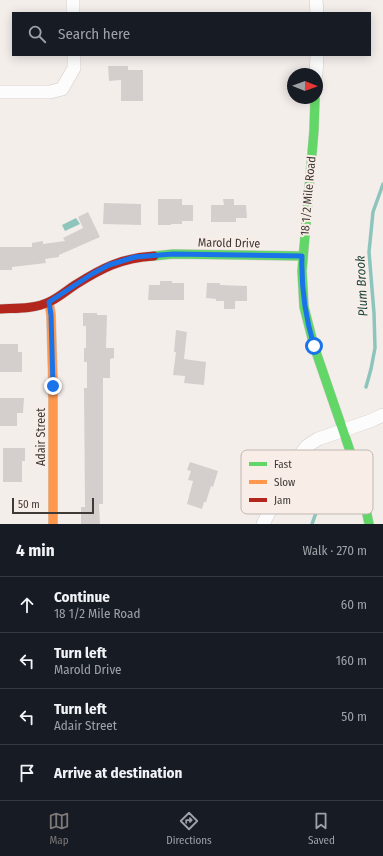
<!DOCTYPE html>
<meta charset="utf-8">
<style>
:root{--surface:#171b24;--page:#242831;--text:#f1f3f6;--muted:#9ea1a6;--line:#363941;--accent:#7e7977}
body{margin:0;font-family:"Fira Sans Condensed",sans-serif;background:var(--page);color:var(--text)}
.compass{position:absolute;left:287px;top:68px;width:36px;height:36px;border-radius:50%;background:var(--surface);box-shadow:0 2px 10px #0003;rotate:91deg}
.scale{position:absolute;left:12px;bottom:10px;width:82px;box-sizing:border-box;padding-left:4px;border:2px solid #3e3a38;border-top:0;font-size:11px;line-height:14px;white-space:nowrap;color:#3e3a38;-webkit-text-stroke:3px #f8ede7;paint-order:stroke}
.stop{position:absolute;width:12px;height:12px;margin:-9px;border:3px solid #1a73e8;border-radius:50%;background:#fff}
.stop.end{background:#1a73e8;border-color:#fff;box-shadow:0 1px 4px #0008}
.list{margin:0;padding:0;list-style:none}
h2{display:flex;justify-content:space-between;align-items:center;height:52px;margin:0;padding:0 16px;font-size:17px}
h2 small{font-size:13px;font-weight:400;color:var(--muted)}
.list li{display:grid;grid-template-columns:26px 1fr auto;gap:12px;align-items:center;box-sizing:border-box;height:56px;padding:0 16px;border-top:1px solid var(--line)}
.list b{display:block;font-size:15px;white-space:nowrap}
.list p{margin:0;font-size:13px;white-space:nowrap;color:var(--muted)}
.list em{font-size:13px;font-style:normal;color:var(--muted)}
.icon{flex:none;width:22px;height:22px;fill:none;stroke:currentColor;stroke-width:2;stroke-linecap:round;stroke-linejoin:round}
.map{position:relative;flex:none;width:383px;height:524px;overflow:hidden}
.search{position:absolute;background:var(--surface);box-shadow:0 2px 10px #0003;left:12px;right:12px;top:12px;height:44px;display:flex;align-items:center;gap:10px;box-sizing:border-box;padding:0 14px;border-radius:0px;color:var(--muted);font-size:15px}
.sheet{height:276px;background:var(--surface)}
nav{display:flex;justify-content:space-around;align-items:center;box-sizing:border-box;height:56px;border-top:1px solid var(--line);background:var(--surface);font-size:11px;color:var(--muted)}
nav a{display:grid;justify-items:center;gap:2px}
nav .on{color:var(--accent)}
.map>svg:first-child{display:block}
</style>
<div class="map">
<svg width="383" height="524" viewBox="0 0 383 524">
<rect width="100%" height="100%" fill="#f4eeeb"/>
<polygon fill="#8dc5bd" points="76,218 80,224 65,231 62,225"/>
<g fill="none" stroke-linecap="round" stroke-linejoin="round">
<g stroke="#8dc5bd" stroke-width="3.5">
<polyline points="366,387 371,369 375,348 374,313 369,252 373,212 383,184"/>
<polyline points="312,524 327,482"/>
</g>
</g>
<g fill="#d4cfcd">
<polygon points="108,66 128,66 128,70 143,70 143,101 121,101 121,80 109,81"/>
<polygon points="158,199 182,199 182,205 193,205 193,221 182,221 182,224 171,224 171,225 158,225"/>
<polygon points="223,199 234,199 234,205 246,205 247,218 236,218 236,222 211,222 211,205 224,205"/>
<polygon points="104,203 141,204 141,225 103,224"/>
<polygon points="88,212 100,237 59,255 59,257 45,259 46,263 12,267 12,270 0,270 0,247 32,247 32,243 43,241 43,244 65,241 63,238 83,228 78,217"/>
<polygon points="160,281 172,281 172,283 184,283 184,300 148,300 149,285 160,285"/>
<polygon points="207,283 220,283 220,285 247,286 247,301 235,301 235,309 224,309 224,301 216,301 216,299 206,298"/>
<polygon points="83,313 97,313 97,315 107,315 106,348 114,348 114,358 110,359 110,378 103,378 103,504 99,504 100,524 81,524 81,507 85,507 84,388 87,388 87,362 84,362 84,348 86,348 86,326 83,326"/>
<polygon points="176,330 187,332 184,359 206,362 204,385 184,383 185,376 173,375 176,352 174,352"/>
<polygon points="0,344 18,344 18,352 22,352 22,372 0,372"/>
<polygon points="0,398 24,398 23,413 17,413 17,426 0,426"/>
<polygon points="3,448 25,448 25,461 22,461 22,482 3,482"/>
<polygon points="190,462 218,471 213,487 211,486 206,502 204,502 202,509 187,504 193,481 188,480 191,471 187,470"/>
</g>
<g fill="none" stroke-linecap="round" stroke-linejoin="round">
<g stroke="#cfcbc8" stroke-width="14">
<g id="street">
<polyline points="73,0 73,13"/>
<polyline points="316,0 317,13"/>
<polyline points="316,74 317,55"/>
<polyline points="0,92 50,92 62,89 74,68 74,55"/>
<polyline points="263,524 296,460 307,446 318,439 370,421 383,415"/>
</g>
</g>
<g stroke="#cfcbc8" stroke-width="10">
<g id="fast">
<polyline points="315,98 314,130 302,271 304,307 314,346 360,480 369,524"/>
<polyline points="154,256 173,254 302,256"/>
</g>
</g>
<g stroke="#cfcbc8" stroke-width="10">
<polyline id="slow" points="49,302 51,315 53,386 53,524"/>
</g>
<g stroke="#cfcbc8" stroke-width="10">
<path id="jam" d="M0,309c16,-1 34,0 49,-7 9,-4 17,-11 26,-17 27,-17 46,-27 79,-29"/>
</g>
<use href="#street" stroke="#fdfcfc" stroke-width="13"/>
<use href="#fast" stroke="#63d668" stroke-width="9"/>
<use href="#slow" stroke="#ff974d" stroke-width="9"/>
<use href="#jam" stroke="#b3261e" stroke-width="9"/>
</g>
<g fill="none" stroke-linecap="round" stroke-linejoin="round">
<path stroke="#1a73e8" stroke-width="5" d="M53,386l-2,-71 -2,-13 43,-28 17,-9 26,-8 38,-3 129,2c-1,31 3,60 12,90"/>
</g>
<g text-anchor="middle" stroke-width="4" stroke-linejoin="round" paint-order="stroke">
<g font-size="12" fill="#3e3a38" stroke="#f8ede7">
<text transform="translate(308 196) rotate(-85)" y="4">18 1/2 Mile Road</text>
<text transform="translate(229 243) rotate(1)" y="4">Marold Drive</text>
<text transform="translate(41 437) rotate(-90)" y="4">Adair Street</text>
</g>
<g font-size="13" font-style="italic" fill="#1c443f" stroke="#f8ede7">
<text transform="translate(361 286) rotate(-93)" y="5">Plum Brook</text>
</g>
</g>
<rect x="241" y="450" width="132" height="64" rx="6" fill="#f8ede7" stroke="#c0b7b2" stroke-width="1"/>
<rect x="249" y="462" width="18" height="4" fill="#63d668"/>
<rect x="249" y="480" width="18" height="4" fill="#ff974d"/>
<rect x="249" y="498" width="18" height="4" fill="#b3261e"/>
<g font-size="11" fill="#3e3a38">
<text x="274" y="468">Fast</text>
<text x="274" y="486">Slow</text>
<text x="274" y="504">Jam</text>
</g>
</svg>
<svg class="compass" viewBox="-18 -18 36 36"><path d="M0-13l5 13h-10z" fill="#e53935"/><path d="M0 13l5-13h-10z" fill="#9ea1a6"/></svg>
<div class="scale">50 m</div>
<div class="stop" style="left:314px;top:346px"></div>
<div class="stop end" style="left:53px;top:386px"></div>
<div class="search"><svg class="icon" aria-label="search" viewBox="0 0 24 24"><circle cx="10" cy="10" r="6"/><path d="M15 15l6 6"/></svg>Search here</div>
</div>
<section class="sheet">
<h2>4 min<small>Walk · 270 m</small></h2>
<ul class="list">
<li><svg class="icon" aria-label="ahead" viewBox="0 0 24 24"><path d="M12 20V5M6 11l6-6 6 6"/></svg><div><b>Continue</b><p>18 1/2 Mile Road</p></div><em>60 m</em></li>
<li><svg class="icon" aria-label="left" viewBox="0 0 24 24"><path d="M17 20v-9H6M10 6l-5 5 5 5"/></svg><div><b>Turn left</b><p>Marold Drive</p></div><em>160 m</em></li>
<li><svg class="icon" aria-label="left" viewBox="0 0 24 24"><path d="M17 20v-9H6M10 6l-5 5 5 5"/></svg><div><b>Turn left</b><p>Adair Street</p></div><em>50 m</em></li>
<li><svg class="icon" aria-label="arrive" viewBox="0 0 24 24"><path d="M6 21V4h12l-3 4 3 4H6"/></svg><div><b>Arrive at destination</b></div></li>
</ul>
</section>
<nav>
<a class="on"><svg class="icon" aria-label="map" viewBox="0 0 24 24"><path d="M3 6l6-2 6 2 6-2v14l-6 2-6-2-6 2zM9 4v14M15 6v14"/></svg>Map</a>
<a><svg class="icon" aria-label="directions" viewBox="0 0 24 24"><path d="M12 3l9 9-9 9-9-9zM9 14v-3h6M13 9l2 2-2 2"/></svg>Directions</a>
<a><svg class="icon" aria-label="saved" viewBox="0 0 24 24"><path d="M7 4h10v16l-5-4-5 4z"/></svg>Saved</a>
</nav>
